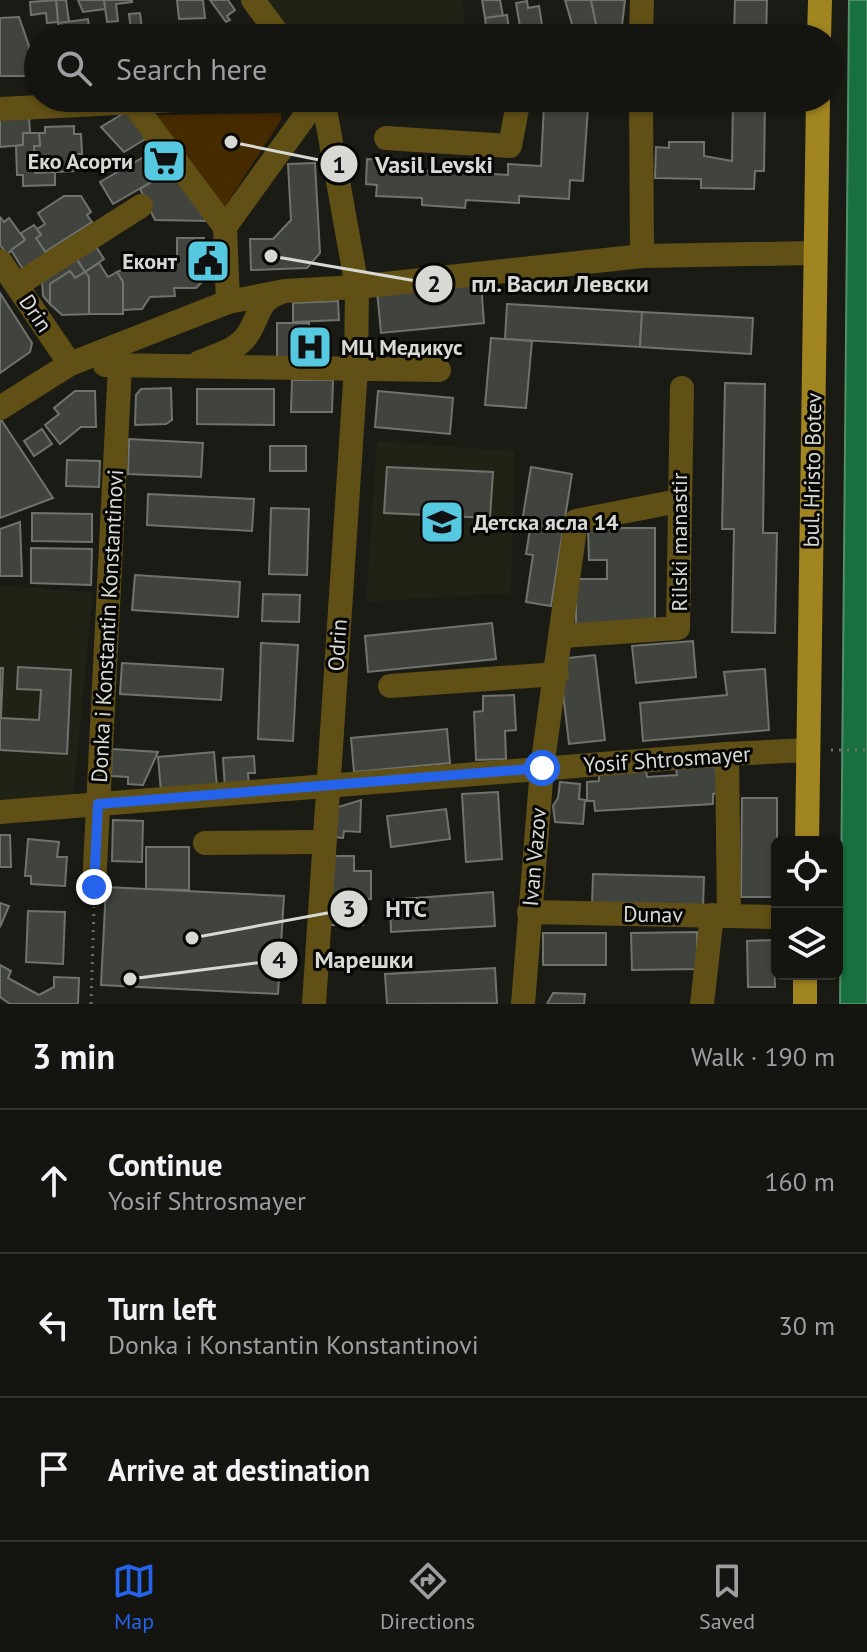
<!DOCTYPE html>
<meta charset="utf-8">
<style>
:root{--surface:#141410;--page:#1d1d19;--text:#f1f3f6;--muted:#9d9e9f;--line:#333330;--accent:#2563eb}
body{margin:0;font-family:"PT Sans",sans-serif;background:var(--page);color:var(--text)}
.controls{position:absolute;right:24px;bottom:24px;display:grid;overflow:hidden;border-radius:12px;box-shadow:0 2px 6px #0004}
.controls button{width:72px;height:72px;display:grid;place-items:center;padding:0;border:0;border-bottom:2px solid var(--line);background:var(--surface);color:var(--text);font:40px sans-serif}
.stop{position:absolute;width:24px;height:24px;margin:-18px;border:6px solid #2563eb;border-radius:50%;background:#fff}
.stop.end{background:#2563eb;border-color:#fff;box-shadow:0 2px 8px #0008}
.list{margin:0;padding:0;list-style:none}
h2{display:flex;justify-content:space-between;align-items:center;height:104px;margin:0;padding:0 32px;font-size:34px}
h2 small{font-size:26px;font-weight:400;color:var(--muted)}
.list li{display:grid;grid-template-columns:52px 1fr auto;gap:24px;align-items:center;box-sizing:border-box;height:144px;padding:0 32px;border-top:2px solid var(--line)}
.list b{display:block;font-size:30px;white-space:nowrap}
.list p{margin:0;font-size:26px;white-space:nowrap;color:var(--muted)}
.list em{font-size:26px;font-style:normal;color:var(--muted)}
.icon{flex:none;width:44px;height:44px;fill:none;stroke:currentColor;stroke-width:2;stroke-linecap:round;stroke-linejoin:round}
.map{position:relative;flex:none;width:867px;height:1004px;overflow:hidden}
.search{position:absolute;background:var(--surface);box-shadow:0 2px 6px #0004;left:24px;right:24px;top:24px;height:88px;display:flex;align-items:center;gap:20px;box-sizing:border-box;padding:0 28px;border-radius:44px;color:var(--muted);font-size:30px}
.sheet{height:536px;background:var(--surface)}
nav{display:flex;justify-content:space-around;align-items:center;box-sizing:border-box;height:112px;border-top:2px solid var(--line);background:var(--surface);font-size:22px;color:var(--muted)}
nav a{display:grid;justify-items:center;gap:4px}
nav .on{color:var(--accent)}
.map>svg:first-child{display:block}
</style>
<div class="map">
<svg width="867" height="1004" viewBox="0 0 867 1004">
<rect width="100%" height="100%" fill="#1b1b15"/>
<g fill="#202216">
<polygon points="268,0 463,0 464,38 296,38"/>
<polygon points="377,441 515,451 511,593 366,602"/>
<polygon points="0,586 93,592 73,797 0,805"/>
</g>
<polygon fill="#462a00" points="281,113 281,120 222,211 153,115"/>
<polygon fill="#17703d" stroke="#51906a" stroke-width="2" points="849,0 867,0 867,1004 840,1004"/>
<g fill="#41443e" stroke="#6f736c" stroke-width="2">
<polygon points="56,0 66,0 69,22 58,23"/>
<polygon points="56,0 58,22 47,23 46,13 31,15 30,2"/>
<polygon points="78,0 104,0 106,9 83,12"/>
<polygon points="104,0 132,0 132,2 116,4 118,21 107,22"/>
<polygon points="177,0 203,0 205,18 179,19"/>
<polygon points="210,0 228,0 235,10 227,16 230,20 226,22"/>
<polygon points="482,0 500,0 503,16 485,18"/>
<polygon points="565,0 591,0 599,38 576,38"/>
<polygon points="591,0 625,0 621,34 599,38"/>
<polygon points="735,0 767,0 766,38 734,38"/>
<polygon points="527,1 528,8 539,6 544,38 522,38 516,3"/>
<polygon points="140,13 142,30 135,31 136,38 132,38 129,14"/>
<polygon points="507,15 510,38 487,38 485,18"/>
<polygon points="19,17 29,46 29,76 0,76 0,18"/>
<polygon points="88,19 90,35 60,37 58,23"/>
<polygon points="573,26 576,38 553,38 552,29"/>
<polygon points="33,46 38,46 38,76 34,76"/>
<polygon points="733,98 765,98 764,171 755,171 754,189 701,188 701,179 655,178 656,147 669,148 669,142 704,142 704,156 732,161"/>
<polygon points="544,105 588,107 583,181 570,180 569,199 519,196 519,203 466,200 465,208 422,205 422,198 376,196 377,185 366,184 367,159 411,162 410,170 454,172 454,166 480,167 480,173 508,175 508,164 541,166"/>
<polygon points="129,110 147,138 124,152 101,127"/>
<polygon points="29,117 30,133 23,133 23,145 0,147 0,118"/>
<polygon points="74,126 74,134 81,134 82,154 75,154 75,171 35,173 34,146 40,146 39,133 45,133 45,127"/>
<polygon points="23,133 39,133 40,146 34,146 35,173 55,172 55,185 23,186 23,175 17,175 16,146 23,145"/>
<polygon points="161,147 174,169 113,204 100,182"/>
<polygon points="315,163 320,253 307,268 251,270 250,239 273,239 291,220 288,164"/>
<polygon points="174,169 208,221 155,220 140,189"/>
<polygon points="64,196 81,196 91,212 87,215 92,222 45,252 36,238 41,235 37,229 45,224 38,213"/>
<polygon points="0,217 4,222 9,218 25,240 7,254 0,245"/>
<polygon points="34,225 41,235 36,238 48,256 24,271 11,250 25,240 21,233"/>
<polygon points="177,238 204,238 204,280 196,288 174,288 175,296 150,297 142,309 123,310 123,282 117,272 150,258 177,257"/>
<polygon points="95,245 104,259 85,272 76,258"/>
<polygon points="76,258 85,272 75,278 70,271 50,284 50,304 43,296 42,280"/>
<polygon points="99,263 108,277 117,272 123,282 123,314 89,314 89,277 85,272"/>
<polygon points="70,271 75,278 85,272 89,277 89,314 62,315 50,304 50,284"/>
<polygon points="481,282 484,323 381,333 377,291"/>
<polygon points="0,293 32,343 30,352 0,373"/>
<polygon points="338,301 339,320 293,322 293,303"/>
<polygon points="507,304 642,312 640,347 505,339"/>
<polygon points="642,312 753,318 751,354 640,347"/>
<rect x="277" y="323" width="32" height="39"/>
<polygon points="491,338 532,341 526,408 485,405"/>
<polygon points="292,380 333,380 332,412 291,412"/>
<polygon points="725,383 765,384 763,533 777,533 775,633 732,632 734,529 722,529"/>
<polygon points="171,388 172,420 166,424 135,425 136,395 141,389"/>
<polygon points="197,389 274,389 274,425 197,424"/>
<polygon points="75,391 95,391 96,427 81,427 60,444 45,425 59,414 54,408"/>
<polygon points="378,391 453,398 450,434 375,427"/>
<polygon points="0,418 53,498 0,518"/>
<polygon points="42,429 52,444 34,456 24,441"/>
<polygon points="129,439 203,443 201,477 128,474"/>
<rect x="270" y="446" width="36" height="25"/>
<polygon points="67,460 100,461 99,487 66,486"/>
<polygon points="387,467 493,472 490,518 384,513"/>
<polygon points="531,467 572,474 551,606 526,602 533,555 526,554 531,523 522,522"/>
<polygon points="148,494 254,499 252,531 147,525"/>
<polygon points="271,508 309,509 307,575 269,574"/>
<polygon points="32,513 92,514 92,542 32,541"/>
<polygon points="20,522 22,576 0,576 0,529"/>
<polygon points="588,528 655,528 655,626 576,627 576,579 607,579 607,560 589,560"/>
<polygon points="31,548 92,549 91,585 31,583"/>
<polygon points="135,575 240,582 238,617 132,610"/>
<polygon points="263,594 300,595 299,622 262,621"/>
<polygon points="492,623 496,659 368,672 365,636"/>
<polygon points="693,641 696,677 636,683 632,646"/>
<polygon points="261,643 298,645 293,741 258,739"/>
<polygon points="595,655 605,740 569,744 559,659"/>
<polygon points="122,663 223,669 221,700 120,694"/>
<polygon points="18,667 71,670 67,754 0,750 0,668 3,668 1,718 39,720 41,690 17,689"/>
<polygon points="765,669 769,730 643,741 640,703 727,695 724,672"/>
<polygon points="514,695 516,730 505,731 506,759 476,760 474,712 483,711 483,696"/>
<polygon points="447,729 450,763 354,772 351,738"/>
<polygon points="112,749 158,752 143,785 128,784 128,777 111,776"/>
<polygon points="214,752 217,787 161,792 158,757"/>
<polygon points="254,756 255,773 248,773 249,787 225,789 223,758"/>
<polygon points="715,766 722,793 713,794 713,804 595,811 594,801 587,801 587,782 599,781 599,772 646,770 647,777 677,775 676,768"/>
<polygon points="560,782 580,784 579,799 585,800 583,824 555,822 553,806 558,798"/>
<polygon points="498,792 502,859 466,862 462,794"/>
<polygon points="742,798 777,798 777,897 741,897"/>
<polygon points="361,800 360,832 344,831 343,838 333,837 335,808"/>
<polygon points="446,809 450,839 391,847 387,816"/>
<polygon points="113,820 143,821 142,862 112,861"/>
<polygon points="0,835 10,835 11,867 0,867"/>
<polygon points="28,839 59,842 57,857 67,857 65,886 31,884 31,876 25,876"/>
<polygon points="146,847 189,847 189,890 146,889"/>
<polygon points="329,856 354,856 354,871 371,871 371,899 363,899 363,925 329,925"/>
<polygon points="593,874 704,877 703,908 592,905"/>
<polygon points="106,887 284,896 278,994 101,985"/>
<polygon points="493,892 495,926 391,932 390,900"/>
<polygon points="0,903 9,906 0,927"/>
<polygon points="28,911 65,912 63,964 26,962"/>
<polygon points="697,932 697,969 632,970 631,933"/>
<rect x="543" y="933" width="63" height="32"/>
<polygon points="774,940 775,987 748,987 747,941"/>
<polygon points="0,965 11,971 8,978 39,995 54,987 54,977 79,978 78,1004 10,1004 0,997"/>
<polygon points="495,968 497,1003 387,1004 385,974"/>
<polygon points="553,993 585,994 584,1004 547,1004"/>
</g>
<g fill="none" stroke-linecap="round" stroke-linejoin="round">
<g stroke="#6d6e68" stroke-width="3" stroke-dasharray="2 6" stroke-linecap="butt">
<polyline points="831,750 867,750"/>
<polyline points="91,1004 94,907"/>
</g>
<g stroke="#615015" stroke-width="24">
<polyline points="253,0 281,38"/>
<polyline points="641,38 642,0"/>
<polyline points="641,98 642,256"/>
<polyline points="132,102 225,227 318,98"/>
<polyline points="0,109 214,98"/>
<polyline points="386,138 510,146 519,98"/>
<polyline points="225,227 228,302"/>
<polyline points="0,261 70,364"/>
<polyline points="17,285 141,206"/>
<path d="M200,362c15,-6 34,-11 45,-24 15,-18 10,-36 34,-45"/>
<polyline points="105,365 439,370"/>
<polyline points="0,408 70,364 228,302 285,291 357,287 642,256 814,253"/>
<polyline points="562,636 678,628 682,388"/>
<polyline points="390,686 557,674"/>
<polyline points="727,754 729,915"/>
<polyline points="0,812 727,754 808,750"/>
<polyline points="205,843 323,842"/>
<polyline points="94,887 120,365"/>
<polyline points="529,912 777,917"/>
<polyline points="314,1004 356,368 357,287 323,98"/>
<polyline points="523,1004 542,768 576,521 678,501"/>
<polyline points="702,1004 712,915"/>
</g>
<g stroke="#a18520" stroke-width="24">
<polyline points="819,38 820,0"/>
<polyline points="807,842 818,98"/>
<polyline points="805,1004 805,974"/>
</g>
</g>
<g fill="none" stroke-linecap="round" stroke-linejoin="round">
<polyline stroke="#2563eb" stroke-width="10" points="94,887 98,804 542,768"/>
</g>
<defs>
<g id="supermarket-square" transform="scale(2.3)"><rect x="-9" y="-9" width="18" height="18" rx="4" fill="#56c9e1" stroke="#060604"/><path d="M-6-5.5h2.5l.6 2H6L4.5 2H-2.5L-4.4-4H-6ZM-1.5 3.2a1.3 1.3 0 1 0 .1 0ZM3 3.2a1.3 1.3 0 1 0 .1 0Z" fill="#111"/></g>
<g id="civic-square" transform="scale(2.3)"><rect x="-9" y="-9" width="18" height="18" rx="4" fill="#56c9e1" stroke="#060604"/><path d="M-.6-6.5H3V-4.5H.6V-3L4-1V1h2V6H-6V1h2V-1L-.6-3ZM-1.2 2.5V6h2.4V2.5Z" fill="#111"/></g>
<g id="hospital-square" transform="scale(2.3)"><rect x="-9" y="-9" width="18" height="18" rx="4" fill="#56c9e1" stroke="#060604"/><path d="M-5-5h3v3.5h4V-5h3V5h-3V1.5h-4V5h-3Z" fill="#111"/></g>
<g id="school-square" transform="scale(2.3)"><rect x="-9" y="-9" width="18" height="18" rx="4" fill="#56c9e1" stroke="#060604"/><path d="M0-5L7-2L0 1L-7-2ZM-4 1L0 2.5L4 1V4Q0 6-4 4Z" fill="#111"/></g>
</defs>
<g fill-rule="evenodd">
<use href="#supermarket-square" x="164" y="161"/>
<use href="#civic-square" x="208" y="261"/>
<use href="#hospital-square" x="310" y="347"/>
<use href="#school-square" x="442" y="522"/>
</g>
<g text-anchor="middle" stroke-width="6" stroke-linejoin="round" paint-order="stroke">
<g font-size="22" font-weight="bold" fill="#d8d9d4" stroke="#060604" text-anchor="end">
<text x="133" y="169">Еко Асорти</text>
<text x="177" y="269">Еконт</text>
<text x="341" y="355" text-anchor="start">МЦ Медикус</text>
<text x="473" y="530" text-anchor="start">Детска ясла 14</text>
</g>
<g font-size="22" fill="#d8d9d4" stroke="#060604">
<text transform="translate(36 313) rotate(56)" y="8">Drin</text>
<text transform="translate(812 470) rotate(-89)" y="8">bul. Hristo Botev</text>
<text transform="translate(679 542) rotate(-90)" y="8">Rilski manastir</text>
<text transform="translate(107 626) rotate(-87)" y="8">Donka i Konstantin Konstantinovi</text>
<text transform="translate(337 645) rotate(-86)" y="8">Odrin</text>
<text transform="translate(667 759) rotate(-4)" y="8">Yosif Shtrosmayer</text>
<text transform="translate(534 857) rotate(-85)" y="8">Ivan Vazov</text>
<text transform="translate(653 914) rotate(1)" y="8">Dunav</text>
</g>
</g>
<path fill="none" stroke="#d8d9d4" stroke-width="3" d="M231 142L339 164M271 256L434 284M192 938L349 909M130 979L279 960"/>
<g fill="#d8d9d4" stroke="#060604" stroke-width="3">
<circle cx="231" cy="142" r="8"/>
<circle cx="271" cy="256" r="8"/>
<circle cx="192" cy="938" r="8"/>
<circle cx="130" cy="979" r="8"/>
<circle cx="339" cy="164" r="20"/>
<circle cx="434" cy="284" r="20"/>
<circle cx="349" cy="909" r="20"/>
<circle cx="279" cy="960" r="20"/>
</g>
<g font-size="24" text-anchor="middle" font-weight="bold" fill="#111">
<text x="339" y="173">1</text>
<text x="434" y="292">2</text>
<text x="349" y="917">3</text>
<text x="279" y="968">4</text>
</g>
<g font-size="24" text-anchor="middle" font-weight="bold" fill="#d8d9d4" stroke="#060604" stroke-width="6" stroke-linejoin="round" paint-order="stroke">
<text x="434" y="173">Vasil Levski</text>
<text x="560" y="292">пл. Васил Левски</text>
<text x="406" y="917">НТС</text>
<text x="364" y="968">Марешки</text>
</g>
</svg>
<div class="controls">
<button><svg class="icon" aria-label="locate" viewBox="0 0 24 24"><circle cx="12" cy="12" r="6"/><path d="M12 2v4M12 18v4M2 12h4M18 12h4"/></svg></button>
<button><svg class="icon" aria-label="layers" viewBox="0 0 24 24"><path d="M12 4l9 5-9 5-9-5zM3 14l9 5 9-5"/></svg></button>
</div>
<div class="stop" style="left:542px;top:768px"></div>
<div class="stop end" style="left:94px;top:887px"></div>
<div class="search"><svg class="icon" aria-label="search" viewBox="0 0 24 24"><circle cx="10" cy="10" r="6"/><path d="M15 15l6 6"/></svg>Search here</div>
</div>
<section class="sheet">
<h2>3 min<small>Walk · 190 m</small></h2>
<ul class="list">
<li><svg class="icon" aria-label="ahead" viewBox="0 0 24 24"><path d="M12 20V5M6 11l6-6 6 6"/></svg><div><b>Continue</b><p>Yosif Shtrosmayer</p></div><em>160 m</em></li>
<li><svg class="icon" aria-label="left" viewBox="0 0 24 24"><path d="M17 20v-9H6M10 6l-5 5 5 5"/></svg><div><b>Turn left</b><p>Donka i Konstantin Konstantinovi</p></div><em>30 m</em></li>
<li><svg class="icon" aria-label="arrive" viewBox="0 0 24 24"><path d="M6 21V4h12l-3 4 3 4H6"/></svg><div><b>Arrive at destination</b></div></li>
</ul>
</section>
<nav>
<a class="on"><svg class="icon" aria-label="map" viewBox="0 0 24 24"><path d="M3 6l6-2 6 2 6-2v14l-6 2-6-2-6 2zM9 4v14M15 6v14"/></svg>Map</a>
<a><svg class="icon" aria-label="directions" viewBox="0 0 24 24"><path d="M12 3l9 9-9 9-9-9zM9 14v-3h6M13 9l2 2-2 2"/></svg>Directions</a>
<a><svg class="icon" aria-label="saved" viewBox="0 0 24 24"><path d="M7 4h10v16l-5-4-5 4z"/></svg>Saved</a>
</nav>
